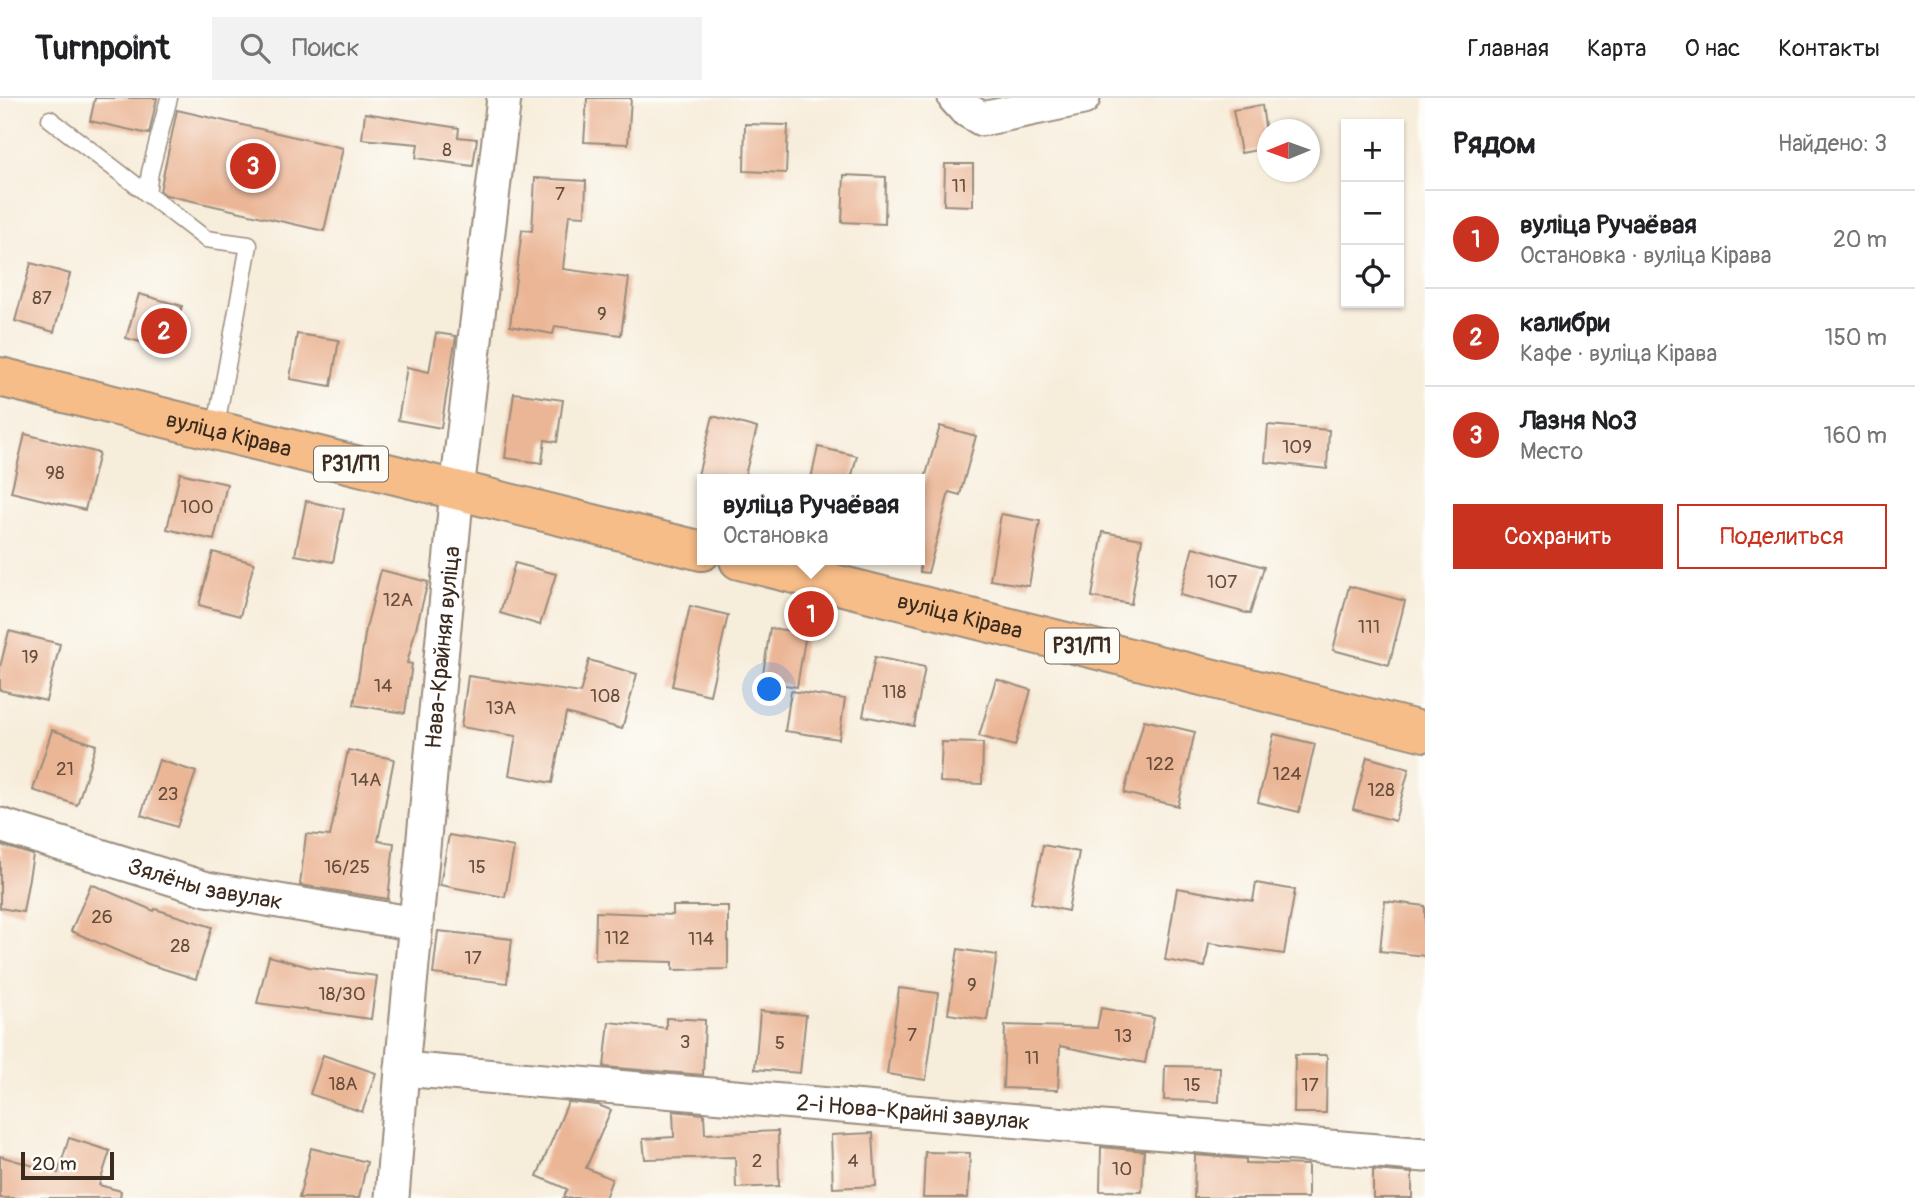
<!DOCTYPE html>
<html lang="ru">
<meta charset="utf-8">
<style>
:root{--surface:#fff;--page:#f2f2f2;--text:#202124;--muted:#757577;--line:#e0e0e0;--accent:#c8321e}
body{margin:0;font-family:Pangolin,sans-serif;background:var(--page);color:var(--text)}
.controls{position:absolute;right:21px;top:21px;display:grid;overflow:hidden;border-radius:0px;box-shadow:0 2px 5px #0004}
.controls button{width:63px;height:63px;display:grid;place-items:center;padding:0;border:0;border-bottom:2px solid var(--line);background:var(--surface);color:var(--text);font:35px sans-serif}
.compass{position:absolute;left:1257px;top:21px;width:63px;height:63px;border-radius:50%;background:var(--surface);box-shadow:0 2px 5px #0004;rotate:269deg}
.scale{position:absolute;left:21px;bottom:18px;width:93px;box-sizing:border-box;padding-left:7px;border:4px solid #3b2a1e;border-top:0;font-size:19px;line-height:24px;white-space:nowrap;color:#3b2a1e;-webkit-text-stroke:5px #fdfcf7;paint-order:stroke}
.you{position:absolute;left:770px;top:592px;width:24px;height:24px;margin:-18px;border:5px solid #fff;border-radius:50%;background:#1a73e8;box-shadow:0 0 0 10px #1a73e833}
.badge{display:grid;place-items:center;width:46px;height:46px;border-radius:50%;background:var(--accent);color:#fff;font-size:23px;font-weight:700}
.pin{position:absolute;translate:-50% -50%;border:4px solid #fff;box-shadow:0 2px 7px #0006}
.popup{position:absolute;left:697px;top:376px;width:228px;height:91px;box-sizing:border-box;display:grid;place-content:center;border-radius:0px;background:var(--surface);filter:drop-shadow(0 2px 5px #0005);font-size:23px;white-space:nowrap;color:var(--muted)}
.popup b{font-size:26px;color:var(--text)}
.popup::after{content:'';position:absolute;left:50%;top:100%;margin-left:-14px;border:14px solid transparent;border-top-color:var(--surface)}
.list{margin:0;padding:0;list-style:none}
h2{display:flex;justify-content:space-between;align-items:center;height:91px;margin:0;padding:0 28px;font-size:30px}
h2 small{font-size:23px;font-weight:400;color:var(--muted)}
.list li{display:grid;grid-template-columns:46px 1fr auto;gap:21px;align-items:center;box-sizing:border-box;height:98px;padding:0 28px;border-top:2px solid var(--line)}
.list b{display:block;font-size:26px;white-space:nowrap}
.list p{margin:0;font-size:23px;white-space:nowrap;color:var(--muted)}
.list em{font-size:23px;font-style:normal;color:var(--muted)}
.actions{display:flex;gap:14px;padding:21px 28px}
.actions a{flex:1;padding:16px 0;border:2px solid var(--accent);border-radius:0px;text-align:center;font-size:24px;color:var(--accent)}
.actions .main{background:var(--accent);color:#fff}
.icon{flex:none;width:38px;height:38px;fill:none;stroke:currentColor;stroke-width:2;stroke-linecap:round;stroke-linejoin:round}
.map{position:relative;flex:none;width:1425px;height:1100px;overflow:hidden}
header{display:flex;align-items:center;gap:42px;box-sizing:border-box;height:98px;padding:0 35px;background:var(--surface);border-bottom:2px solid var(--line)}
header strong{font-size:33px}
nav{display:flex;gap:38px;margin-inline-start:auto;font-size:24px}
.search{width:490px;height:63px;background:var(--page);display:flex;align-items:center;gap:18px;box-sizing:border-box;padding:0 24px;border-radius:0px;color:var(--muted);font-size:26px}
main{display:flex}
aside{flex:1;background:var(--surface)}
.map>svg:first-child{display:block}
</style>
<header>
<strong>Turnpoint</strong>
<div class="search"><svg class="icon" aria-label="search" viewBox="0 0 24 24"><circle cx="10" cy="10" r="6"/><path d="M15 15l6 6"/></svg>Поиск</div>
<nav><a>Главная</a><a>Карта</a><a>О нас</a><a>Контакты</a></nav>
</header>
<main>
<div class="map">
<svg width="1425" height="1100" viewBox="0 0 1425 1100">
<rect width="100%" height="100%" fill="#fdfcf7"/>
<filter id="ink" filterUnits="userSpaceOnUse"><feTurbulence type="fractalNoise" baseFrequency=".0143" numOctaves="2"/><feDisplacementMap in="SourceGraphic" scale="14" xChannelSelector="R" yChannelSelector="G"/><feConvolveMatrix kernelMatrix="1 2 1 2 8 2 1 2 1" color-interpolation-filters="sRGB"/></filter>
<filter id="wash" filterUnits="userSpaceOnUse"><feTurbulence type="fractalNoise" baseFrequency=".00686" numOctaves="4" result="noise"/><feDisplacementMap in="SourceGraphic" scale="28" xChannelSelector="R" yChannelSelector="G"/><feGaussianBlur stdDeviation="1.57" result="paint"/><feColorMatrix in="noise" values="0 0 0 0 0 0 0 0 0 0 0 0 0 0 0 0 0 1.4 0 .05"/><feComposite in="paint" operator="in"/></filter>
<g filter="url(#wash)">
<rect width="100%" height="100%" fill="#f7eddb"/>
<g id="blocks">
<g fill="#ebb696">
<polygon points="95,0 157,0 149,36 90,23"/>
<polygon points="587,0 631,0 628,46 584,44"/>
<polygon points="1262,7 1268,50 1241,55 1233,12"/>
<polygon points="177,12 343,50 324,133 166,97 160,93"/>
<polygon points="365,15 459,30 458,39 477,41 473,68 416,60 418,46 362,41"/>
<polygon points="745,26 788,27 786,75 744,73"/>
<polygon points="945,66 973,66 973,108 944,107"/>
<polygon points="844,77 886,79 885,126 842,124"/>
<polygon points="535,80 586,83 585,118 569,117 563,171 629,180 621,237 555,228 553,236 510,228 522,132 532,133"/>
<polygon points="31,165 70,176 54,234 15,223"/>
<polygon points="139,196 182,208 170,252 126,240"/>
<polygon points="436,235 456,238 441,330 398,322 407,269 429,274"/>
<polygon points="297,236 339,242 331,288 290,281"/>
<polygon points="514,295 563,302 557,344 545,342 542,365 505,360"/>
<polygon points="713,318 757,330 744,381 697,381"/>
<polygon points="1268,327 1329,332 1327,371 1265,364"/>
<polygon points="940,328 976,338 960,397 949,394 928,475 920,474 920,398"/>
<polygon points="25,336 99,355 85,412 11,394"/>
<polygon points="818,349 857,358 851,381 811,381"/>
<polygon points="180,375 227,386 214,442 167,431"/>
<polygon points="306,403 344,411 333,464 295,457"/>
<polygon points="1001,416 1040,423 1029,488 990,482"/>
<polygon points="1103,434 1142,441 1131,506 1092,499"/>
<polygon points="1193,449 1264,469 1250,516 1180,497"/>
<polygon points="213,454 254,465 240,518 199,507"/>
<polygon points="515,465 556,476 540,527 500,515"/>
<polygon points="381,472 428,484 407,565 412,566 405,615 354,607 366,530"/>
<polygon points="1349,488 1405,503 1389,567 1333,552"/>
<polygon points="690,508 728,517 710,597 672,588"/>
<polygon points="770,530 806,535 797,589 762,583"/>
<polygon points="9,533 60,546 46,603 0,592 0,569"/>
<polygon points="875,559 925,569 914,628 863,618"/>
<polygon points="589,562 637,576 622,631 566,615 552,685 509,677 516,638 461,629 468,578 580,595"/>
<polygon points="996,581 1031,592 1015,648 979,638"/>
<polygon points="791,593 845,601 839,641 785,633"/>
<polygon points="1144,622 1195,634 1178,708 1124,695"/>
<polygon points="52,632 96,647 77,707 33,692"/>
<polygon points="1274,636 1315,646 1299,714 1258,704"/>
<polygon points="942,644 983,645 982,686 940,684"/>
<polygon points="348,652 394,661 378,743 394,745 388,801 300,787 306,736 330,738"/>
<polygon points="1367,659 1409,671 1395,723 1353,711"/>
<polygon points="159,662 196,674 177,729 141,717"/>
<polygon points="449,737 514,749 505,799 440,787"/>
<polygon points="0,747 33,757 23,814 0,810"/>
<polygon points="1043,747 1079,754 1068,813 1031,805"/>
<polygon points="1256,785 1295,792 1284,856 1209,845 1205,869 1165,862 1177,790 1253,803"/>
<polygon points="91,786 154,813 155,811 212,829 196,881 148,866 71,833"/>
<polygon points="1385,803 1425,808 1425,858 1380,853"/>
<polygon points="673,808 728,808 728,871 673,872 673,864 595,862 596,814 673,817"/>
<polygon points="438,833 512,841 507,885 433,876"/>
<polygon points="958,851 997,857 987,922 948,916"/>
<polygon points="269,858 309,869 377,878 371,921 257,905"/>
<polygon points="899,890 938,895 926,982 887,976"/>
<polygon points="1101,910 1154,920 1145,965 1060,948 1058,992 1003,990 1005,927 1097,930"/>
<polygon points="760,913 806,917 800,975 755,971"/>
<polygon points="666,920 705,922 703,977 604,969 609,924 666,930"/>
<polygon points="323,957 376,975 362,1014 310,996"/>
<polygon points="1295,957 1327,957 1326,1015 1294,1015"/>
<polygon points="1165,968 1220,969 1219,1004 1164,1002"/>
<polygon points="568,1004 598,1007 611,1012 586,1070 612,1081 605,1100 563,1100 567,1091 537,1078"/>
<polygon points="673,1013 704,1016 705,1036 778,1033 779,1088 736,1090 735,1059 645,1061 643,1041 674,1039"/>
<polygon points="873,1035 876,1088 833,1090 831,1037"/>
<polygon points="69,1040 110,1053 99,1087 121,1093 120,1100 0,1100 0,1058 58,1075"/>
<polygon points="1101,1049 1144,1053 1142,1094 1100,1093"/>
<polygon points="311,1050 367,1064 359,1100 299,1100"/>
<polygon points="925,1054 970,1055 968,1100 923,1100"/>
<polygon points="1195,1057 1246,1061 1246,1065 1308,1067 1308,1100 1194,1100"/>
<polygon points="1373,1072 1412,1075 1412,1100 1373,1100"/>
</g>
</g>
</g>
<g filter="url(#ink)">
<use href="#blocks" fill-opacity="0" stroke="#998c7c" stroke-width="2"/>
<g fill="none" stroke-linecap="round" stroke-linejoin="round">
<g stroke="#998c7c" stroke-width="19">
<g id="lane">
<polyline points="50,21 206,141 249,147 215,333"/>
<polyline points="147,96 150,74 169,0"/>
</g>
</g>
<g stroke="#998c7c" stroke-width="37">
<g id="street">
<polyline points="955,0 965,11 982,21 1083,0"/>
<path id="s1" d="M0,727l207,64 209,35"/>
<path id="s2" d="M402,971l1023,86"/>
<path id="s3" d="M392,1100l10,-129 55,-579 47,-392"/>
</g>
</g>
<g stroke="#998c7c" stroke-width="42">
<g id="primary">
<path id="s4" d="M0,279l702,174"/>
<path id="s5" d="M739,462l686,172"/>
</g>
</g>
<use href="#lane" stroke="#fff" stroke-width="16"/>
<use href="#street" stroke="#fff" stroke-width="33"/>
<use href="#primary" stroke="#f7bd88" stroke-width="38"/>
</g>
</g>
<g text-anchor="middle" stroke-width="5" stroke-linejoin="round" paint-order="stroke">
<g font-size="19" fill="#674d3c">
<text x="447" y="58">8</text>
<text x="959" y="94">11</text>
<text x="560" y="102">7</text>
<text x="42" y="206">87</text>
<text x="602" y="222">9</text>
<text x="1297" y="355">109</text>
<text x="55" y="381">98</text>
<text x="197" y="415">100</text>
<text x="1222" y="490">107</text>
<text x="398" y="508">12А</text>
<text x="1369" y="535">111</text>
<text x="30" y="565">19</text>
<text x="383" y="594">14</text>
<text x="894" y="600">118</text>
<text x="605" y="604">108</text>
<text x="501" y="616">13А</text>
<text x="1160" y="672">122</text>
<text x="65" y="677">21</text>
<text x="1287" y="682">124</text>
<text x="366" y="688">14А</text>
<text x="1381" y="698">128</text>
<text x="168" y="702">23</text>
<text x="347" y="775">16/25</text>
<text x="477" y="775">15</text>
<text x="102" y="825">26</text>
<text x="617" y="846">112</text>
<text x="701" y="847">114</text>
<text x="180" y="854">28</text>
<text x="473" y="866">17</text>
<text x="972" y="893">9</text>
<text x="342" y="902">18/30</text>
<text x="912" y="943">7</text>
<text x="1123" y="944">13</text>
<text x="685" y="950">3</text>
<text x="780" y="951">5</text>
<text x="1032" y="966">11</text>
<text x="343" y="992">18А</text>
<text x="1192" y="993">15</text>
<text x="1310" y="993">17</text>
<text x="757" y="1069">2</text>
<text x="853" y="1069">4</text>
<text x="1122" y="1077">10</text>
</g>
<g fill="#fdfcf7" stroke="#75695f" stroke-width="2">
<rect x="314" y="348.5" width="74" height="35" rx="5"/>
<rect x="1045" y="530.5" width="74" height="35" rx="5"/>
</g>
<g font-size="21" font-weight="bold" fill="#3b2a1e">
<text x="351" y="373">Р31/П1</text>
<text x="1082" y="555">Р31/П1</text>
</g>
<g font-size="23" fill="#3b2a1e" stroke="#fdfcf7">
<text dy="8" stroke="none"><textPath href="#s4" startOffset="236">вуліца Кірава</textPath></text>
<text dy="8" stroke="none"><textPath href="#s5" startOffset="228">вуліца Кірава</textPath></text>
<text dy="8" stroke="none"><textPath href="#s3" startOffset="553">Нава-Крайняя вуліца</textPath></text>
<text dy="8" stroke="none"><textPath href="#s1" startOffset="214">Зялёны завулак</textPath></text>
<text dy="8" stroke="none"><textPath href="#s2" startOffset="513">2-і Нова-Крайні завулак</textPath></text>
</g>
</g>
</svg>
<div class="controls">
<button>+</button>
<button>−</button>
<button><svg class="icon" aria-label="locate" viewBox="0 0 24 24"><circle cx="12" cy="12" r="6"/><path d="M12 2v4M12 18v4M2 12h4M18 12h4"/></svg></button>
</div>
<svg class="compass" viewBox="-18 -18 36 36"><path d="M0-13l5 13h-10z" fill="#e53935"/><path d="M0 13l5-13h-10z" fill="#757577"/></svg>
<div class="scale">20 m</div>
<div class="you"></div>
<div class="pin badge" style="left:811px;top:516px">1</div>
<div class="popup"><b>вуліца Ручаёвая</b>Остановка</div>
<div class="pin badge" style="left:164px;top:233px">2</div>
<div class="pin badge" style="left:253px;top:68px">3</div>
</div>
<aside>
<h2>Рядом<small>Найдено: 3</small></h2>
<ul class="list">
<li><span class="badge">1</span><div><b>вуліца Ручаёвая</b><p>Остановка · вуліца Кірава</p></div><em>20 m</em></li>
<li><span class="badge">2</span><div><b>калибри</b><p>Кафе · вуліца Кірава</p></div><em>150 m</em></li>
<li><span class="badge">3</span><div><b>Лазня №3</b><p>Место</p></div><em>160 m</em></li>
</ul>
<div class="actions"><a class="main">Сохранить</a><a>Поделиться</a></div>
</aside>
</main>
